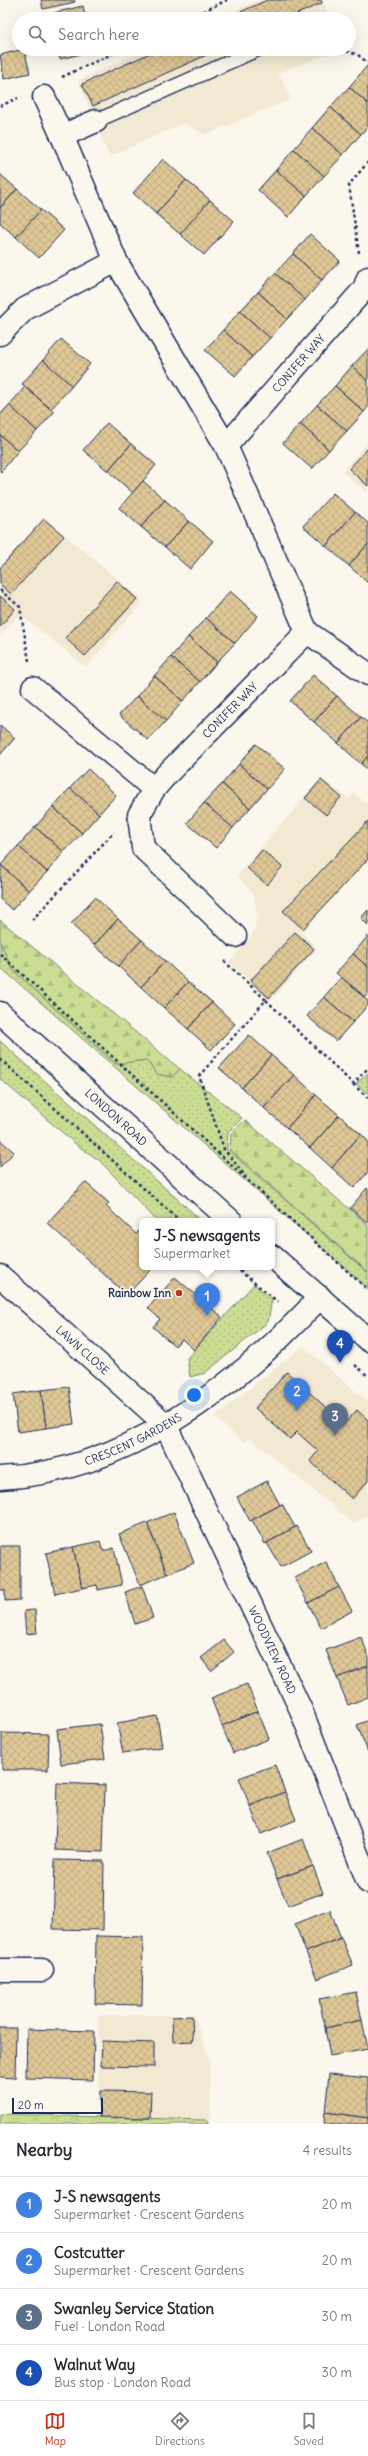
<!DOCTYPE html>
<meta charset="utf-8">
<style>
:root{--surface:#fff;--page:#f2f2f3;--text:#2b2b33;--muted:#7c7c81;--line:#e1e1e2;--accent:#c8321e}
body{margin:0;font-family:Delius,sans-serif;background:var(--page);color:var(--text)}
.scale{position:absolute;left:12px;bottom:10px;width:91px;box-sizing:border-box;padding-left:4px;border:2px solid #1b2f5e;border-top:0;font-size:11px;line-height:14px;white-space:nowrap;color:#1b2f5e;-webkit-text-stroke:3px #fbf7ec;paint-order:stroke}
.you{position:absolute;left:194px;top:1395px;width:14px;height:14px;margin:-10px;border:3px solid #fff;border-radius:50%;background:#1a73e8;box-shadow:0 0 0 6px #1a73e833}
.badge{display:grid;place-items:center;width:26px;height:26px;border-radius:50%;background:var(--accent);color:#fff;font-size:13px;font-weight:700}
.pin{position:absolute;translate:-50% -33px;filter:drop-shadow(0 1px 2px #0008)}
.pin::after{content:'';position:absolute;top:21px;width:14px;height:12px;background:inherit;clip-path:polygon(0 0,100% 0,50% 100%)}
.popup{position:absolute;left:139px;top:1218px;width:136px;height:52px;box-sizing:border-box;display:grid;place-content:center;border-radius:6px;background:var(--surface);filter:drop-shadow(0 1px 3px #0005);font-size:13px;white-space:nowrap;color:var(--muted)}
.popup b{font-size:15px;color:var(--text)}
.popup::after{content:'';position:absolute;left:50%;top:100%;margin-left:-8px;border:8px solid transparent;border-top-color:var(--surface)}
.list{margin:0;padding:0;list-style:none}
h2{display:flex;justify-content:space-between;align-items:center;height:52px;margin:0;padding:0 16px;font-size:17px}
h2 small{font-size:13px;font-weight:400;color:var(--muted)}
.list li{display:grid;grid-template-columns:26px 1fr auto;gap:12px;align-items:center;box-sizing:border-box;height:56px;padding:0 16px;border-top:1px solid var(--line)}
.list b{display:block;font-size:15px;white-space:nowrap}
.list p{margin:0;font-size:13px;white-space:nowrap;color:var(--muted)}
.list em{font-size:13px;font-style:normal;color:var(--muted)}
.icon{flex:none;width:22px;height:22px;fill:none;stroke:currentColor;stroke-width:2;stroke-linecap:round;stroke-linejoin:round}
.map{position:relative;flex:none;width:368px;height:2124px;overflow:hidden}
.search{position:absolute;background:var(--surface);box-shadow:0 4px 16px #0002;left:12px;right:12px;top:12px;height:44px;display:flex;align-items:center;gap:10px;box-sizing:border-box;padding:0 14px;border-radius:22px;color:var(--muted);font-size:15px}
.sheet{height:276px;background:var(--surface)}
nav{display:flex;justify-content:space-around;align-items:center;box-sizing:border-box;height:56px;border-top:1px solid var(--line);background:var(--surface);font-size:11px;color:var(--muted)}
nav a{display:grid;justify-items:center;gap:2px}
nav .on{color:var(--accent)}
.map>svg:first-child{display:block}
</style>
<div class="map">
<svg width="368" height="2124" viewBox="0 0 368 2124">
<defs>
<pattern id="grass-dots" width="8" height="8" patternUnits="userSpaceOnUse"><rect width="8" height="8" fill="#cbdd92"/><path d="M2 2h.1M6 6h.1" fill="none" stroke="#aebe80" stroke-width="1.8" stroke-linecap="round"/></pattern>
<pattern id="forest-firs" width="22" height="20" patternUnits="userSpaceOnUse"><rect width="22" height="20" fill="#cbdd92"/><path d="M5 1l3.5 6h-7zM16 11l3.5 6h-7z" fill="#aebe80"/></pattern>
<pattern id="park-crowns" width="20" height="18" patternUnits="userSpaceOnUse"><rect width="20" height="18" fill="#cbdd92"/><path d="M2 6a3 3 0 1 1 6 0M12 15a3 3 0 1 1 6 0" fill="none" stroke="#aebe80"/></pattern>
<pattern id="building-cross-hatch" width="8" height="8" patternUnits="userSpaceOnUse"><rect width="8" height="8" fill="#dfc796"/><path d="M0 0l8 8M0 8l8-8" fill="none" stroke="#bfab84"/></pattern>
</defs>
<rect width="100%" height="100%" fill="#fbf7ec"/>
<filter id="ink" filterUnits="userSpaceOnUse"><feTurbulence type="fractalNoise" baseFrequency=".025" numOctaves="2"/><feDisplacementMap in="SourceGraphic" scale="8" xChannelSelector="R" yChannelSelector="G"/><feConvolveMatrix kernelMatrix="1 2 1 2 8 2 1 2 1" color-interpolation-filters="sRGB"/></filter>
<g filter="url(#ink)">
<g fill="#f3e9d2">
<polygon points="259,0 323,0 330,19 216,19"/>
<polygon points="148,49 341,49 278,73 291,99 205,135 184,123 109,157 78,80"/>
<polygon points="368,442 368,493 342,472"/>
<polygon points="44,517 143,601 86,667 20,614 0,636 0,567"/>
<polygon points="321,778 349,799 354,793 368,805 368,861 301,933 317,948 271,1001 229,962 250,939 255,929 257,917 254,895 237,875"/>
<polygon points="303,1346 368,1402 368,1515 354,1524 250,1438 244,1442 214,1417"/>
<polygon points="98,2015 194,2015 209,2059 211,2119 99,2117"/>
</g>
<g fill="url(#grass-dots)" stroke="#738678">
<polygon points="0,942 13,970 116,1064 146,1060 157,1074 172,1077 180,1069 242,1118 228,1132 227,1149 368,1273 368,1288 0,967"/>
<polygon points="0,1041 202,1221 157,1221 99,1160 78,1146 0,1079"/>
<polygon points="368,1073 368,1094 356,1084"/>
<polygon points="254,1284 272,1299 268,1322 205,1373 190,1377 187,1358"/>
</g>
<g fill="url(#forest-firs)" stroke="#738678">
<polygon points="0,920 180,1069 172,1077 157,1074 146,1060 116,1064 13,970 0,942"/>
<polygon points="245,1120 368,1225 368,1272 230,1150 231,1133"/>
</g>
<polygon fill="url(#park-crowns)" stroke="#738678" points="0,2114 207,2120 208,2124 0,2124"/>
<g fill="url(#building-cross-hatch)" stroke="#1b2f5e">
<polygon points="41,0 74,0 75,2 43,9"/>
<polygon points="267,0 321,0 322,3 286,19 225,19"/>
<polygon points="83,6 86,19 50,19 49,14"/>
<polygon points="24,49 30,73 4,79 0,55"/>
<polygon points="57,49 93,49 94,51 60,59"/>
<polygon points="159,49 220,49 93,106 82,84"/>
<polygon points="367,66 368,68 368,104 349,87"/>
<polygon points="349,87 368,104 368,126 361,134 330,107"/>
<polygon points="330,107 361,134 343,155 312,128"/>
<polygon points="312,128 343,155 324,176 294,149"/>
<polygon points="294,149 324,176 306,196 276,170"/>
<polygon points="163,159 186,180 156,214 133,193"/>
<polygon points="276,170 306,196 288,217 258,190"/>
<polygon points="0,174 17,189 0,208"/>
<polygon points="186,180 210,200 180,234 156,214"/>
<polygon points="17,189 41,210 16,237 0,223 0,208"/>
<polygon points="210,200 234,221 204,255 180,234"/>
<polygon points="41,210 64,230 39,258 16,237"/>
<polygon points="310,234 340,261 322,280 293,254"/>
<polygon points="293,254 322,280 305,300 275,273"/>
<polygon points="275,273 305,300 287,319 258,292"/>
<polygon points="258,292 287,319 270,338 240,311"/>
<polygon points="240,311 270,338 252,357 223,330"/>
<polygon points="223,330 252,357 235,376 205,350"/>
<polygon points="61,339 90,364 72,386 43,360"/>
<polygon points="368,349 368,381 352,366"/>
<polygon points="43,360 72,386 51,409 22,384"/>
<polygon points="352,366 368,381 368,407 364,412 335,386"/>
<polygon points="335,386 364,412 347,431 317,405"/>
<polygon points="25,387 54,412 37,431 9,405"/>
<polygon points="9,405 37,431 18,451 0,435 0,415"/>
<polygon points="317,405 347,431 329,450 300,424"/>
<polygon points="107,423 131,444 108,471 83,450"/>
<polygon points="300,424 329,450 312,469 283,443"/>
<polygon points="0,435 18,451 1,472 0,471"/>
<polygon points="131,444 156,465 133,493 108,471"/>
<polygon points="367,449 368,450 368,486 349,469"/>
<polygon points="143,481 165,500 141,527 119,508"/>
<polygon points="333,493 355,512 326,546 303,526"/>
<polygon points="165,500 189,521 165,547 141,527"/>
<polygon points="355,512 368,523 368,544 349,566 326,546"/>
<polygon points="44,519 64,536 11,594 0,584 0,568"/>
<polygon points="189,521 213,541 190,569 165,547"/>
<polygon points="368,544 368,583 349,566"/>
<polygon points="117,581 137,599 85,656 65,638"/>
<polygon points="230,591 258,616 235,643 206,618"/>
<polygon points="0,596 15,609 0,627"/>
<polygon points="206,618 235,643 217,662 188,637"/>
<polygon points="188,637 217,662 200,682 171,657"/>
<polygon points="171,657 200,682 183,701 154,676"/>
<polygon points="313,675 337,696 314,722 290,701"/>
<polygon points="154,676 183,701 166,721 137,696"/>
<polygon points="137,696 166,721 148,740 119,715"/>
<polygon points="337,696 361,717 338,743 314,722"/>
<polygon points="361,717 368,723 368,756 361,764 338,743"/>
<polygon points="0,725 15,738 0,755"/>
<polygon points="256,744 285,769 267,789 239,764"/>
<polygon points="368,756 368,770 361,764"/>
<polygon points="239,764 267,789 250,808 222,784"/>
<polygon points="88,769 116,795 99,814 70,788"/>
<polygon points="321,780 341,797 326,815 305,798"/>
<polygon points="222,784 250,808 233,828 204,803"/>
<polygon points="70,788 99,814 82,833 53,807"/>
<polygon points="204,803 233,828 216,848 187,823"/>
<polygon points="53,807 82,833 64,852 35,827"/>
<polygon points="368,821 368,859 303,929 283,911"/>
<polygon points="35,827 64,852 47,872 18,846"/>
<polygon points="18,846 47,872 29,891 1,865"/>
<polygon points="262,850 282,867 267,885 247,868"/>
<polygon points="1,865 29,891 12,910 0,899"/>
<polygon points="95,897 118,919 94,945 71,924"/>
<polygon points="368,910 368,925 361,918"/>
<polygon points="118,919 142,940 118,966 94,945"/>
<polygon points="295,932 314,949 269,998 250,981"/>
<polygon points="368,936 368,967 353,954"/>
<polygon points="142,940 165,961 141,987 118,966"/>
<polygon points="353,954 368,967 368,994 365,997 336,973"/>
<polygon points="165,961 188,982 164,1008 141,987"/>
<polygon points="341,977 368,1001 368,1005 353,1022 324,997"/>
<polygon points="188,982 212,1002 188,1029 164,1008"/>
<polygon points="324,997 353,1022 336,1041 307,1016"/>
<polygon points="212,1002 235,1024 211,1050 188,1029"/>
<polygon points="249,1035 271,1055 242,1088 219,1068"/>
<polygon points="271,1055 294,1075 264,1108 242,1088"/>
<polygon points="294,1075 316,1095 287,1128 264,1108"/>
<polygon points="316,1095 339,1115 310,1148 287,1128"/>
<polygon points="339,1115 361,1134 332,1168 310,1148"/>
<polygon points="361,1134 368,1141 368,1172 354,1188 332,1168"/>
<polygon points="0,1140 14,1152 0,1167"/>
<polygon points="85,1182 109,1203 106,1206 136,1234 139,1231 142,1233 142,1267 153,1267 127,1295 47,1223"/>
<polygon points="367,1188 368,1189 368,1223 350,1208"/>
<polygon points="175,1277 222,1317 194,1350 182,1339 175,1346 153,1327 160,1319 148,1308"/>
<polygon points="287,1372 344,1424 357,1410 368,1420 368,1481 352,1499 310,1461 318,1451 297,1432 290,1439 255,1408"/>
<polygon points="69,1387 74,1424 46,1428 41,1390"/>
<polygon points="41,1390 46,1428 18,1432 13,1394"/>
<polygon points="267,1481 280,1505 250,1521 237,1497"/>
<polygon points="282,1504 295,1527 265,1544 252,1520"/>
<polygon points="174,1512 194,1563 167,1574 147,1523"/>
<polygon points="147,1523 167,1574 140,1585 119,1534"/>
<polygon points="297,1526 311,1551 281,1567 267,1543"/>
<polygon points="100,1541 103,1551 114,1548 122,1585 98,1590 97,1585 82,1588 73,1547"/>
<polygon points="0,1546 20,1546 20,1600 5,1601 5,1590 0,1590"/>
<polygon points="73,1547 82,1588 55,1594 46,1553"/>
<polygon points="326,1562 339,1587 308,1603 295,1578"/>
<polygon points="142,1586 153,1618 135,1624 125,1592"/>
<polygon points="339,1587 352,1611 321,1628 308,1603"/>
<polygon points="35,1610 37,1633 26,1634 24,1611"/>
<polygon points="361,1637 368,1654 368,1666 337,1678 326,1650"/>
<polygon points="224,1640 234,1652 211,1671 201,1658"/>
<polygon points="368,1666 368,1697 348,1705 337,1678"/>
<polygon points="247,1684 258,1711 222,1726 211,1698"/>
<polygon points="258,1711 269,1739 233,1753 222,1726"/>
<polygon points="157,1716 162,1747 123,1753 117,1723"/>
<polygon points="368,1720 368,1752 357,1725"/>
<polygon points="100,1724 105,1759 61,1764 57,1729"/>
<polygon points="2,1733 49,1734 48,1770 2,1770"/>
<polygon points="275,1765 285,1792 250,1806 239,1778"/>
<polygon points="57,1783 105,1785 103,1852 55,1850"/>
<polygon points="285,1792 296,1820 261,1834 250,1806"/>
<polygon points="303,1839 313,1866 277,1879 267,1853"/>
<polygon points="55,1860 104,1861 103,1930 53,1929"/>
<polygon points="313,1866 323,1893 288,1906 277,1879"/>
<polygon points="330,1910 341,1938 306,1952 295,1924"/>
<polygon points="96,1936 143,1937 142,2005 95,2004"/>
<polygon points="341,1938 353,1965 317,1979 306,1952"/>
<polygon points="356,1992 362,2020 325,2028 319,1999"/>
<polygon points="192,2016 193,2041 173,2042 172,2017"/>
<polygon points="362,2020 368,2049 330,2056 325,2028"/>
<polygon points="0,2028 16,2028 15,2078 0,2077"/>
<polygon points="27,2029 94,2031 93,2080 26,2078"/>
<polygon points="102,2041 154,2043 154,2067 101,2066"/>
<polygon points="329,2074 368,2078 368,2118 325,2112"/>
<polygon points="100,2091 151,2092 150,2118 99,2117"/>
<polygon points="325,2112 368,2118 368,2124 324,2124"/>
</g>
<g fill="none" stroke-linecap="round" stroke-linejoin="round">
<g stroke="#1b2f5e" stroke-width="16">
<polyline id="lane" points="96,121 259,49"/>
</g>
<g stroke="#1b2f5e" stroke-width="25">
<g id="street">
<polyline points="44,97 62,136"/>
<polyline points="96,121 62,136 116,261 226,446 307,632 368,674"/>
<polyline points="0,334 25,309 116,261"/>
<path id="s1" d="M226,446l138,-157 4,-11"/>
<polyline points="33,688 154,789"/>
<path id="s2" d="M235,936l-92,-88 -4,-33 15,-26 13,-15 140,-142"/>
<path id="s3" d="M0,1276l165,148 136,286 67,172"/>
<path id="s4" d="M0,1478c125,-6 238,-92 320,-181"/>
<polyline points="0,1970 42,1970"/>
</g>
</g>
<g stroke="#1b2f5e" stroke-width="25">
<g id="secondary">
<path id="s5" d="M0,1013l231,208"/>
<polyline points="272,1256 368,1340"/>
</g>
</g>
<g stroke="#1b2f5e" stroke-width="2.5" stroke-dasharray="3 3" stroke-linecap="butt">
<polyline points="187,19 227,0"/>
<polyline points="341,49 358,55 368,63"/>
<polyline points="62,77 123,49"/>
<polyline points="0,106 18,98"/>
<polyline points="359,253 349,185 368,162"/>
<polyline points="0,590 20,607 29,661"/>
<polyline points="32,920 114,832"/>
<polyline points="0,954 368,1290"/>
<polyline points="224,961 266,1000 199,1076 224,1149 246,1177"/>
<polyline points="266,1000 353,1084 368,1068"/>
<polyline points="0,1059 180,1221"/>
<polyline points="353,1084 368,1098"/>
<polyline points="235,1267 278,1302"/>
<polyline points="355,1365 368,1376"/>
</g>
<use href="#lane" stroke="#fbf7ec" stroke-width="13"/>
<use href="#street" stroke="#fbf7ec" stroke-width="22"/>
<use href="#secondary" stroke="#fbf7ec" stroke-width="22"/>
</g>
</g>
<circle fill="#c8321e" stroke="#fbf7ec" stroke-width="1.5" cx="179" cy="1293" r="4"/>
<g text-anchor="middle" stroke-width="3.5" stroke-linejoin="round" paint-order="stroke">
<g font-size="11" fill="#1b2f5e" stroke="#fbf7ec">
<text dy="4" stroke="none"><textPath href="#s1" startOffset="110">CONIFER WAY</textPath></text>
<text dy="4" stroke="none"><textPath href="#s2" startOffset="300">CONIFER WAY</textPath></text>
<text dy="4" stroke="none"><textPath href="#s5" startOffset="156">LONDON ROAD</textPath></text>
<text dy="4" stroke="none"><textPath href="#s3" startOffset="111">LAWN CLOSE</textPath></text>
<text dy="4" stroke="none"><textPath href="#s4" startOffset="140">CRESCENT GARDENS</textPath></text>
<text dy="4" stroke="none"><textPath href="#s3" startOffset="472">WOODVIEW ROAD</textPath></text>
</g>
<g font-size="11" font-weight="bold" fill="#1b2f5e" stroke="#fbf7ec" text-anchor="end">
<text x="171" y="1297">Rainbow Inn</text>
</g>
</g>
</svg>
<div class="scale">20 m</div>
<div class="you"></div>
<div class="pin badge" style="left:207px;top:1316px;background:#3f7fe0">1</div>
<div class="popup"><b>J-S newsagents</b>Supermarket</div>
<div class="pin badge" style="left:297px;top:1411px;background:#3f7fe0">2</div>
<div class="pin badge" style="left:335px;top:1436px;background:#5c6f8a">3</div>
<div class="pin badge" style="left:340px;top:1363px;background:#1a4fb4">4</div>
<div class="search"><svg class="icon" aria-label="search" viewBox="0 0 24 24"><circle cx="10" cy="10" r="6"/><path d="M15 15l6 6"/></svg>Search here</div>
</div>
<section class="sheet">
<h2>Nearby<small>4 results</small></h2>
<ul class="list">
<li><span class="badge" style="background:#3f7fe0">1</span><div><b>J-S newsagents</b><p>Supermarket · Crescent Gardens</p></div><em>20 m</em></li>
<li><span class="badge" style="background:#3f7fe0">2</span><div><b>Costcutter</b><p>Supermarket · Crescent Gardens</p></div><em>20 m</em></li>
<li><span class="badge" style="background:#5c6f8a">3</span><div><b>Swanley Service Station</b><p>Fuel · London Road</p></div><em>30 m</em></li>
<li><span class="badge" style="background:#1a4fb4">4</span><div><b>Walnut Way</b><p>Bus stop · London Road</p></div><em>30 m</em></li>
</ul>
</section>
<nav>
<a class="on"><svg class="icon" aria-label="map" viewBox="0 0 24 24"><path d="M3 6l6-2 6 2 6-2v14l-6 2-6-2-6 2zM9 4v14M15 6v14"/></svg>Map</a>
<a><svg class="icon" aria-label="directions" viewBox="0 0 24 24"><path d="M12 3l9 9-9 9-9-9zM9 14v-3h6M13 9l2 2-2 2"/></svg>Directions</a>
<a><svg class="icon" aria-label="saved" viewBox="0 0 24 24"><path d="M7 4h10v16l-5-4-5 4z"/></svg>Saved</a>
</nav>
